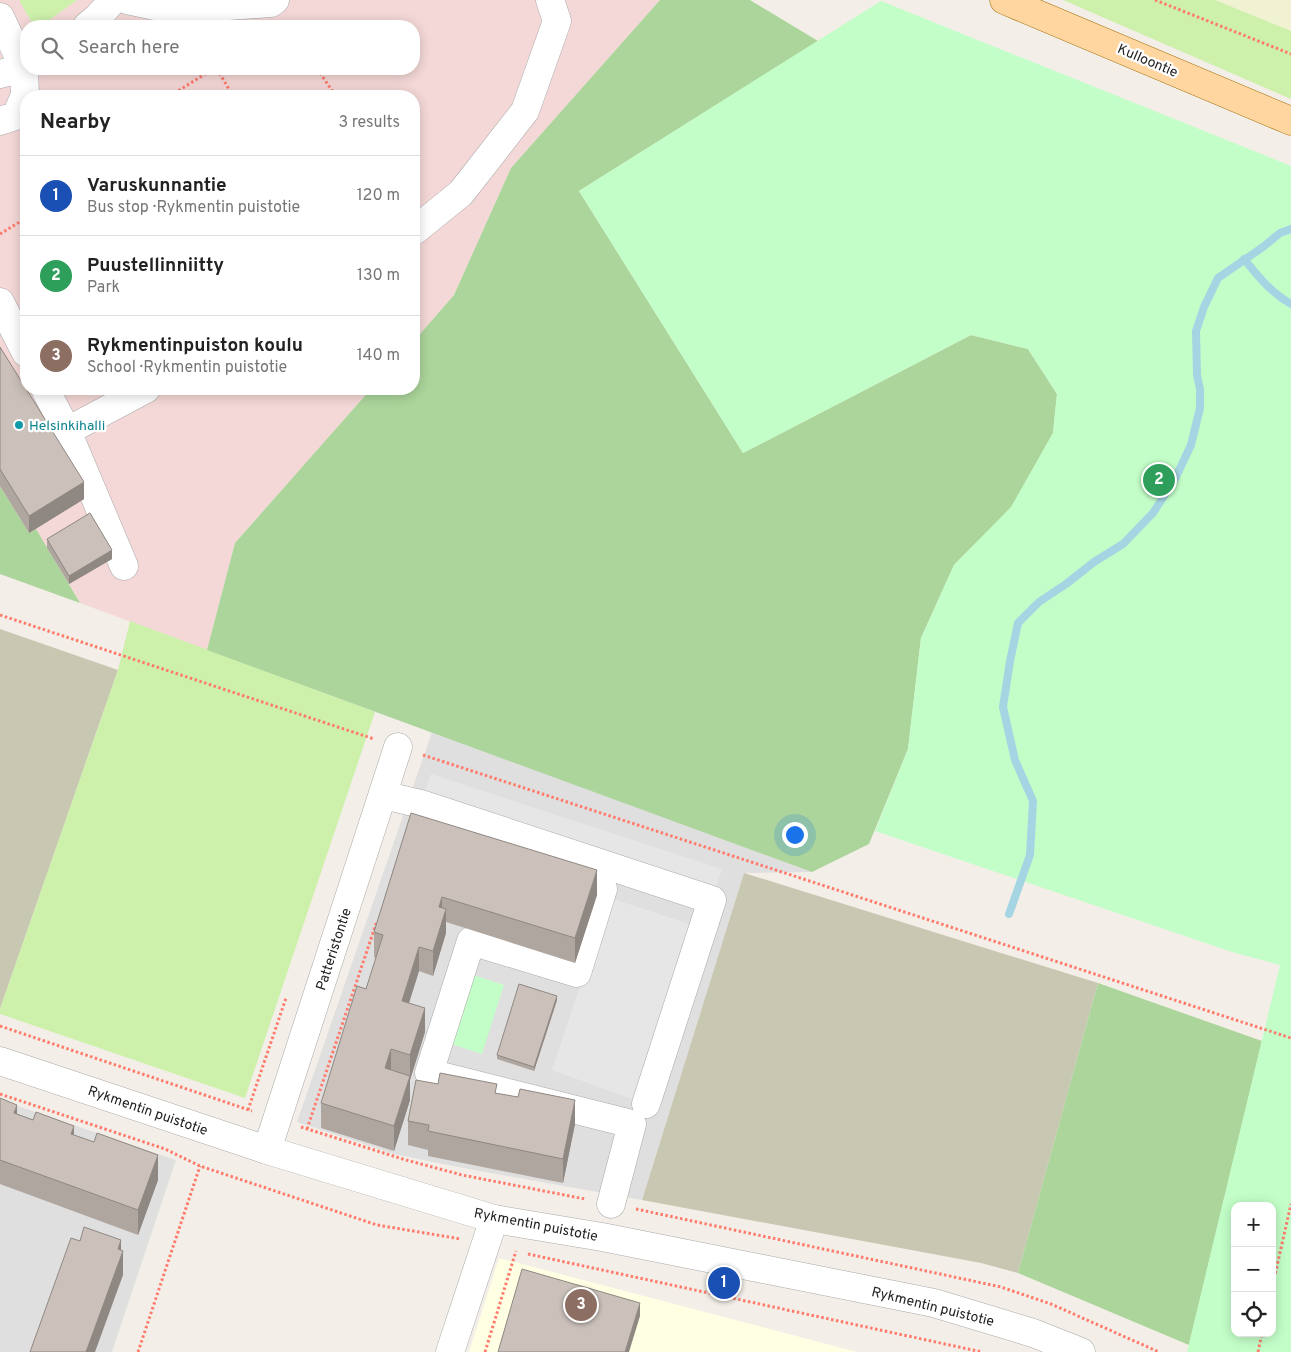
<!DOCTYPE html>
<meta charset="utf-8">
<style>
:root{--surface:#fff;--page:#f2f2f2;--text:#222;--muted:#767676;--line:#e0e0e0;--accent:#d30001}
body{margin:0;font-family:Overpass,sans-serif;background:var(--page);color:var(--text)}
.controls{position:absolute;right:15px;bottom:15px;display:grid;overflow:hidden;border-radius:10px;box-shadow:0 2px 12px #0003}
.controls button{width:45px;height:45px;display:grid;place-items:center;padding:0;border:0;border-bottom:1px solid var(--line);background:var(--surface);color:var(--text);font:25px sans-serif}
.you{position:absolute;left:794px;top:834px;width:18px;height:18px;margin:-12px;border:4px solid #fff;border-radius:50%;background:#1a73e8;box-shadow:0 0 0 8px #1a73e833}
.badge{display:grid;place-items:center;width:32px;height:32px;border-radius:50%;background:var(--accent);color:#fff;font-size:16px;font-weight:700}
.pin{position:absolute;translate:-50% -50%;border:2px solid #fff;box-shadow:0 1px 5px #0006}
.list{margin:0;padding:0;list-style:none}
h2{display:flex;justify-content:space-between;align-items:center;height:65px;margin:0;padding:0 20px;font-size:21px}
h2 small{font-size:16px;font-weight:400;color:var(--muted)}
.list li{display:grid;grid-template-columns:32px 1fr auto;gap:15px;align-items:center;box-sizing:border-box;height:80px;padding:0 20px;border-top:1px solid var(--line)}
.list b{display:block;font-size:19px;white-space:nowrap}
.list p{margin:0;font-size:16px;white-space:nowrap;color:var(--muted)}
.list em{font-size:16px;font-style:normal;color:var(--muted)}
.icon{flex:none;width:28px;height:28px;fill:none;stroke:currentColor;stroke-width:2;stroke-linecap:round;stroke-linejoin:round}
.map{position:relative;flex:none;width:1291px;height:1352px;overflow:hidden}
.search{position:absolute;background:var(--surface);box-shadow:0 2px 12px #0003;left:20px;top:20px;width:400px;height:55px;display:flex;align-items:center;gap:12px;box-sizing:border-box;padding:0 18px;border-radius:20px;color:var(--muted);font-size:19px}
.panel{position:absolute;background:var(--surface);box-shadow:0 2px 12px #0003;left:20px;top:90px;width:400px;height:305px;border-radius:20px}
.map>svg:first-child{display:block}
</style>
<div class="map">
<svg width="1291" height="1352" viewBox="0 0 1291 1352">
<rect width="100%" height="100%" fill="#f3efe8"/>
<g fill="#e0dfdf">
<polygon points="432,732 812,872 744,873 642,1200 463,1168 394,1154 297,1122"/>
<polygon points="0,1100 176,1160 112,1352 0,1352"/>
</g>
<polygon fill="#f4d8d7" points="0,0 19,0 34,26 26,26 26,69 414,69 414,26 41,26 77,0 660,0 511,168 454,295 414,341 414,96 26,96 26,389 371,389 235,543 207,650 80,603 36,529 29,533 0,486"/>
<polygon fill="#ffffe4" points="499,1258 857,1352 469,1352"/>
<g fill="#c8c8b2">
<polygon points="0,629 118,670 0,1009"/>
<polygon points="744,873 1098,983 1018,1273 981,1263 642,1200"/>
</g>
<polygon fill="#f0f2d2" points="1215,0 1291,0 1291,31"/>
<g fill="#cdf0ab">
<polygon points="19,0 77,0 41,26 34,26"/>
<polygon points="1063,0 1215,0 1291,31 1291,99"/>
<polygon points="130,621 375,712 245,1098 0,1014 0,1009 118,670"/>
</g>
<g fill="#abd59a">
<polygon points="660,0 750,0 818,41 579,191 743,453 971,335 1028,349 1057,394 1053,433 1011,508 954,565 921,638 908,749 869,844 812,872 207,650 235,543 371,389 414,389 414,341 454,295 511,168"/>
<polygon points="0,486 29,533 36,529 80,603 0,574"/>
<polygon points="1098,983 1262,1041 1189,1345 1018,1273"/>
</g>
<g fill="#c3fec8" fill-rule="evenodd">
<path d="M881,1l410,165v1186h-104l93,-387 -48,-13 -357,-121 33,-82 13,-111 33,-73 57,-58 42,-74 4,-39 -29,-45 -57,-14 -228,118 -164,-262zM1235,1206h37v127h-37z"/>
<polygon points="461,971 504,985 482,1054 439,1040"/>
</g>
<g fill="#e6e6e6">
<polygon points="431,774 722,869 712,900 421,804"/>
<polygon points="610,898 702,928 646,1104 552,1070"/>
</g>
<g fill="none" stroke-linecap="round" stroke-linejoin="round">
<g stroke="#a5d5e3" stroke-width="8">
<path d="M1244,259c14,17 27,34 47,45"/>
<polyline points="1009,914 1030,855 1033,801 1015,760 1003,707 1010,661 1018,623 1039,602 1066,584 1094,562 1123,544 1153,513 1175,479 1191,445 1200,408 1200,389 1197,375 1196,331 1204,307 1218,278 1263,247 1280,233 1291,229"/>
</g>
<g stroke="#a9a9a9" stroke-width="29">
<g id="minor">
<polyline points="127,0 174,10 271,3 275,0"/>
<polyline points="0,17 24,68 25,95 16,116 0,121"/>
<polyline points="87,26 98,17 113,0"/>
<polyline points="0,74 26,67"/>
<polyline points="414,231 461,193 525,111 557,21 550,0"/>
<polyline points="0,302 26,353"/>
<polyline points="45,389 67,431 124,566"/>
<polyline points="67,431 146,389"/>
<polyline points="383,795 421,804 712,900 646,1104"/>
<polyline points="561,875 603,889 577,973 471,941 429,1073 632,1124 611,1204"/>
<polyline points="0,1061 267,1150 494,1219 602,1237 934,1303 1033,1333 1081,1352"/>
<polyline points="267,1150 398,747"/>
<polyline points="450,1352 494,1219"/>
</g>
</g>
<g stroke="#9f6a00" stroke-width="29">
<polyline id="major" points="1004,0 1291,121"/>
</g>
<g stroke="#ff7b6c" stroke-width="3" stroke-dasharray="2.5 2.5" stroke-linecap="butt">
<polyline points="1155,0 1291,54"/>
<polyline points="217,69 233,96"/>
<polyline points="317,69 336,96"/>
<polyline points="170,96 213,69"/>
<polyline points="0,234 26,218"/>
<polyline points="0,615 374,739"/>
<polyline points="423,755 1291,1038"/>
<polyline points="0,1026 252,1111"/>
<polyline points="0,1094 165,1149 200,1166 377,1225 461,1239"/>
<polyline points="248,1110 286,998"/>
<polyline points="301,1127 406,1160 462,1175 585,1199"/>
<polyline points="307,1129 377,921"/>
<polyline points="636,1209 1001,1287 1051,1304 1159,1352"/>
<polyline points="528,1254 982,1352"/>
<polyline points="1272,1288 1291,1204"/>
<polyline points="138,1352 200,1166"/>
<polyline points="485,1352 516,1251"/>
<polyline points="1258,1352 1262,1333"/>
</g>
<use href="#minor" stroke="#fff" stroke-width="28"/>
<use href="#major" stroke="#ffd6a0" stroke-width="28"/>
</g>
<g fill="#afa6a0">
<polygon points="0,347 84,499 29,533 0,486"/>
<polygon points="47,539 112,559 69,584 47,548"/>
<polygon points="411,813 597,895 575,963 446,922 446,933 433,976 419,971 409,1003 425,1032 410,1080 410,1100 394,1151 321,1128 321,1103 366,989 376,958 374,957 374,932"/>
<polygon points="557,1000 534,1071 497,1059 497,1055"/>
<polygon points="438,1084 497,1093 575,1124 563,1183 428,1156 428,1150 408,1145 408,1121"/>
<polygon points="0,1098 17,1114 74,1135 158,1180 138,1235 0,1184"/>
</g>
<g fill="#8e8782">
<polygon points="84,482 84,499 29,533 29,516"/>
<polygon points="112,550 112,559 69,584 69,576"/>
<polygon points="597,870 597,895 575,963 575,938"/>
<polygon points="442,897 442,920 446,909 446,933 433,976 433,951 439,907"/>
<polygon points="419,947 419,971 402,1025 402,1001"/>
<polygon points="557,996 557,1000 534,1071 534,1067"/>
<polygon points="425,1008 425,1032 410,1080 410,1055"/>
<polygon points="391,1049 391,1074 385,1068"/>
<polygon points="410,1076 410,1100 394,1151 394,1126"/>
<polygon points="575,1100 575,1124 563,1183 563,1159"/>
<polygon points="17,1105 17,1129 14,1113"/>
<polygon points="74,1126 74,1150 71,1134"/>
<polygon points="158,1155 158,1180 138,1235 138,1210"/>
<polygon points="121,1240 121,1255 123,1251 123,1275 95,1352 86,1352"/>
<polygon points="640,1303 640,1316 629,1352 625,1352"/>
</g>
<g fill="#cbc1ba" stroke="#8e8782">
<polygon points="0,347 84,482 29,516 0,469"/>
<polygon points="90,513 112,550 69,576 47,539"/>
<polygon points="411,813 597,870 575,938 442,897 439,907 446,909 433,951 419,947 402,1001 425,1008 410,1055 391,1049 385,1068 410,1076 394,1126 321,1103 357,986 366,989 383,935 374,932"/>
<polygon points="519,984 557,996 534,1067 497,1055"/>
<polygon points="440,1073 497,1084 495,1093 518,1097 520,1089 575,1100 563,1159 428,1131 429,1125 408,1121 416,1080 438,1084"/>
<polygon points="0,1098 17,1105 14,1113 33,1120 36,1112 74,1126 71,1134 94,1142 97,1133 158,1155 138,1210 0,1160"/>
<polygon points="84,1227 121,1240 118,1249 123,1251 86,1352 30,1352 71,1238 80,1241"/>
<polygon points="522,1269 640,1303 625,1352 498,1352"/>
</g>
<circle fill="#0f9aa8" stroke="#fff" stroke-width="2" cx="19" cy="425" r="5"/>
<g text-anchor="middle" stroke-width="4.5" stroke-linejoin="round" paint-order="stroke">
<g font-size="14" fill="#222" stroke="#fff">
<text transform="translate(1148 60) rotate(23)" y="5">Kulloontie</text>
<text transform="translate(333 949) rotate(-72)" y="5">Patteristontie</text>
<text transform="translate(148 1110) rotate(19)" y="5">Rykmentin puistotie</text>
<text transform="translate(536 1224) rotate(11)" y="5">Rykmentin puistotie</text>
<text transform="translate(933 1306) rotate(14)" y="5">Rykmentin puistotie</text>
</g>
<g font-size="14" fill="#0d838f" stroke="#fff" text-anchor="start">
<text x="29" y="430">Helsinkihalli</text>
</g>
</g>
</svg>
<div class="controls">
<button>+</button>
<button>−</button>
<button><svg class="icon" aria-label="locate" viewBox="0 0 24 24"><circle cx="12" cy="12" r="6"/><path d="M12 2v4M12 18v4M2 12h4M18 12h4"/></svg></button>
</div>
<div class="you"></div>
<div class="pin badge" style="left:724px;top:1283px;background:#1a4fb4">1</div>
<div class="pin badge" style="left:1159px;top:480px;background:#2e9e5b">2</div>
<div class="pin badge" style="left:581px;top:1305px;background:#8d6e63">3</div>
<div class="search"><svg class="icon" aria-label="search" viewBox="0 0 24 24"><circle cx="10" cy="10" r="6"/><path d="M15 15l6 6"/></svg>Search here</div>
<section class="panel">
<h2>Nearby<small>3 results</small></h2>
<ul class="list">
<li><span class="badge" style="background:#1a4fb4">1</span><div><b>Varuskunnantie</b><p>Bus stop · Rykmentin puistotie</p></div><em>120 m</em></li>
<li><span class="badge" style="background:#2e9e5b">2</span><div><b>Puustellinniitty</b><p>Park</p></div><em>130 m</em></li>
<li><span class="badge" style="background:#8d6e63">3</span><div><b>Rykmentinpuiston koulu</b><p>School · Rykmentin puistotie</p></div><em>140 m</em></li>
</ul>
</section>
</div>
